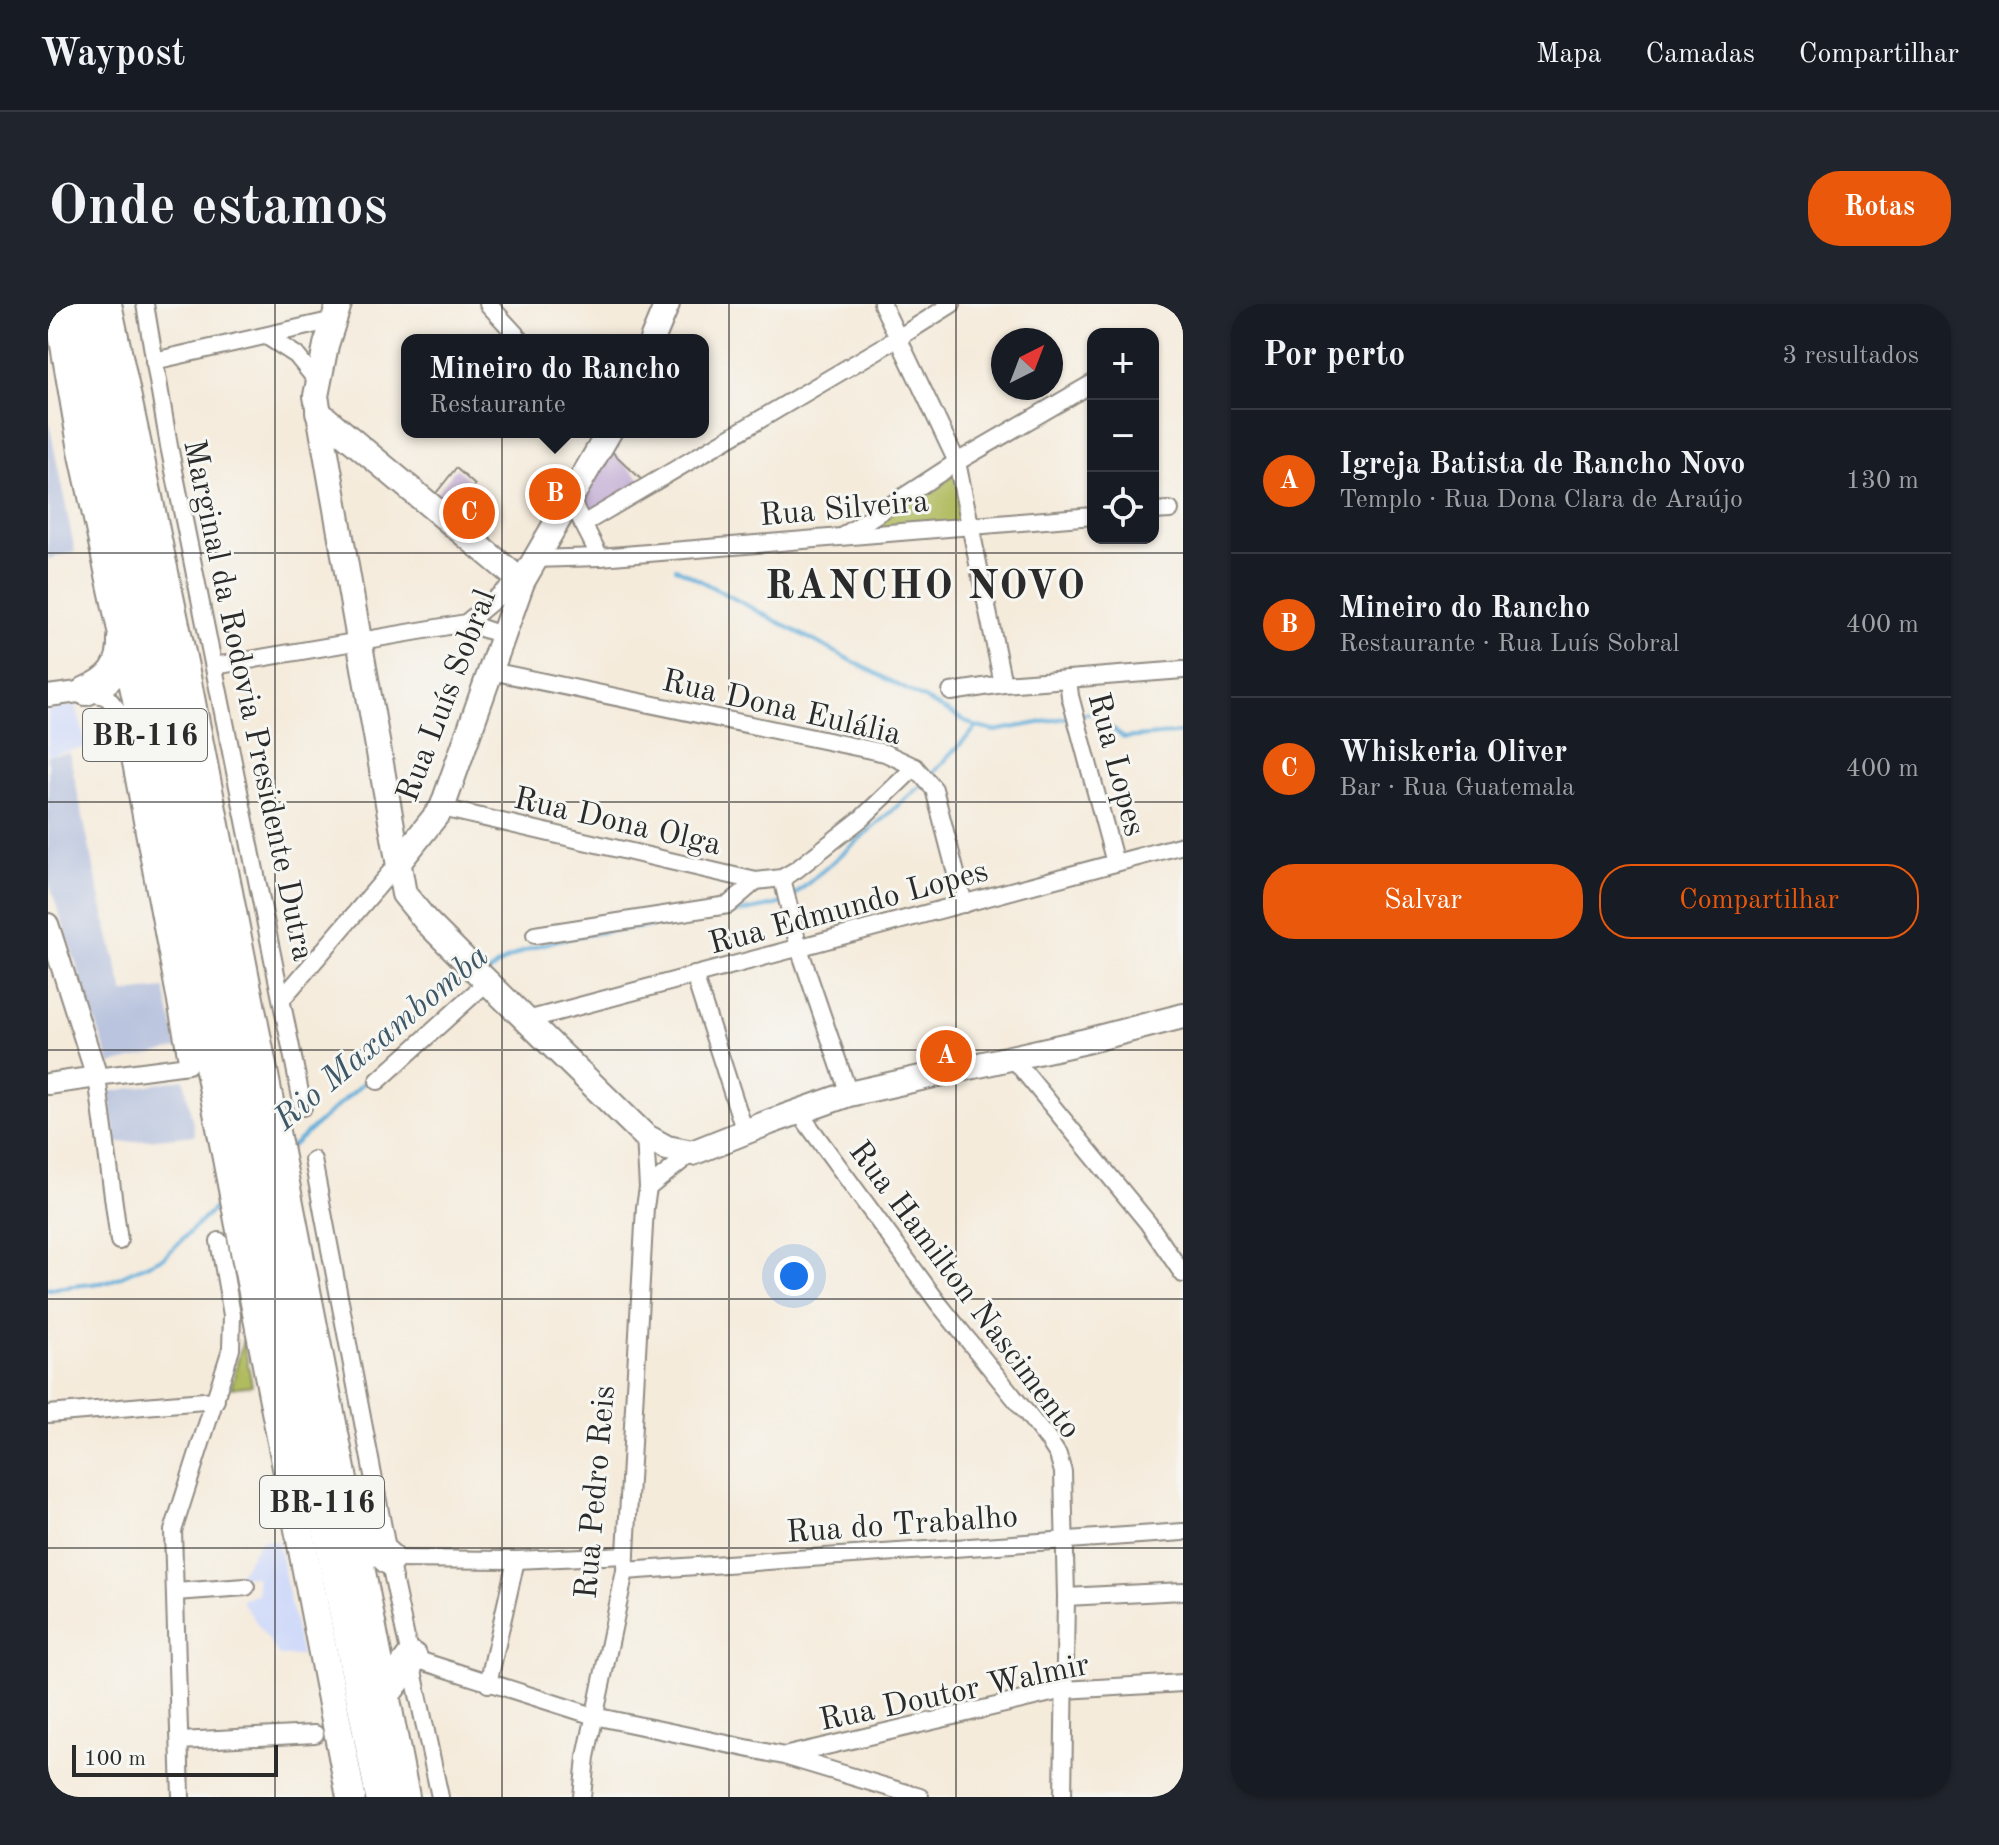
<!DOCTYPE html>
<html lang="pt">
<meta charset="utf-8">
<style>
:root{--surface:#171b24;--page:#20242c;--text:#f1f3f6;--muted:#9ea1a6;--line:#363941;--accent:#ea580c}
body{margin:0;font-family:"Old Standard TT",serif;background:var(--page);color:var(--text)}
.controls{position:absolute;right:24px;top:24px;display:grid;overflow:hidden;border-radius:16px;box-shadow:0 2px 6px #0004}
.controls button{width:72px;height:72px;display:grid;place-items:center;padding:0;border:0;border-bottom:2px solid var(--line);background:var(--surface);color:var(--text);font:40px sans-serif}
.compass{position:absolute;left:943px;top:24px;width:72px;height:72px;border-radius:50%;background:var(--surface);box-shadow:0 2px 6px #0004;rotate:42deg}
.scale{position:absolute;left:24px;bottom:20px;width:206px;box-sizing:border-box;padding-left:8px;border:4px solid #2b2b2b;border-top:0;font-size:22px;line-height:28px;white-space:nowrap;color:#2b2b2b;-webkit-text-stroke:6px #f6f6f2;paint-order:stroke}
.you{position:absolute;left:746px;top:972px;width:28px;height:28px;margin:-20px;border:6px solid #fff;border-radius:50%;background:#1a73e8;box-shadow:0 0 0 12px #1a73e833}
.badge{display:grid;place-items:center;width:52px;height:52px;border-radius:50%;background:var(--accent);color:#fff;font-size:26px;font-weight:700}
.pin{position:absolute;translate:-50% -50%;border:4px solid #fff;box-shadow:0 2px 8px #0006}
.popup{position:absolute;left:353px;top:30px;width:308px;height:104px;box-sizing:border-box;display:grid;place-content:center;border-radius:16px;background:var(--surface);filter:drop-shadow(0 2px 6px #0005);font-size:26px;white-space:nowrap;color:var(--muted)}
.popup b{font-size:30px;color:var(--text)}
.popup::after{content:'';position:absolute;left:50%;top:100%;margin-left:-16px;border:16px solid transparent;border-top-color:var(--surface)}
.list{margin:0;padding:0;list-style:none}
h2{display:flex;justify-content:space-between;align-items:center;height:104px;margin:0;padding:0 32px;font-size:34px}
h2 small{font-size:26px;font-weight:400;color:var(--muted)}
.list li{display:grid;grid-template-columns:52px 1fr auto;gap:24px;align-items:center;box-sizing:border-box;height:144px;padding:0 32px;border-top:2px solid var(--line)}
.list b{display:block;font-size:30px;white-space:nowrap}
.list p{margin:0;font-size:26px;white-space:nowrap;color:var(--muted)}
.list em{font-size:26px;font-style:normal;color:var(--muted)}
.actions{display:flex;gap:16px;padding:24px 32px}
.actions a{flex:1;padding:18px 0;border:2px solid var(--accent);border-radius:32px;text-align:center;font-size:28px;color:var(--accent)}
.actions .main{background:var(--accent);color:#fff}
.icon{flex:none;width:44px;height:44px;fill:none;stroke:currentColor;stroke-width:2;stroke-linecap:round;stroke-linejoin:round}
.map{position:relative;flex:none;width:1135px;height:1493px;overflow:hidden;border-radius:32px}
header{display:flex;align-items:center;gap:48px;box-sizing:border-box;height:112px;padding:0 40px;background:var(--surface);border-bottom:2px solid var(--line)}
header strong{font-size:38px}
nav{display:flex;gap:44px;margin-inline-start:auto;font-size:28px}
.intro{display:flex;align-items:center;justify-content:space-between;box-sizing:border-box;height:192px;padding:0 48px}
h1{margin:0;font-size:56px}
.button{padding:20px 36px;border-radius:32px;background:var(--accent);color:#fff;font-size:28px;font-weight:700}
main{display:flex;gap:48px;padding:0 48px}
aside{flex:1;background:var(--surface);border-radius:32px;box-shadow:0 2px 6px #0004}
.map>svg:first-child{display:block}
</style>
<header>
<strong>Waypost</strong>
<nav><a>Mapa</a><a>Camadas</a><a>Compartilhar</a></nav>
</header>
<div class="intro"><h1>Onde estamos</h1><a class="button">Rotas</a></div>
<main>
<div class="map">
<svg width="1135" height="1493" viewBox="0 0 1135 1493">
<rect width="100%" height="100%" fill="#f6f6f2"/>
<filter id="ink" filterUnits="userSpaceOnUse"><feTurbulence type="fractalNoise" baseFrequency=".0125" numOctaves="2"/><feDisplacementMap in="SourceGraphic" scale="16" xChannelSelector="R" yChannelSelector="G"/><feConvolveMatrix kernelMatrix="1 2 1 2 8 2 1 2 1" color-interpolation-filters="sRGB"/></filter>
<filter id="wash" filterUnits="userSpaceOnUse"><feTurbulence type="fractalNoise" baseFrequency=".006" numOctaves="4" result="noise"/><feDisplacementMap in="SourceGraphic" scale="32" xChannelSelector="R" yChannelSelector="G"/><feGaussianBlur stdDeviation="1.8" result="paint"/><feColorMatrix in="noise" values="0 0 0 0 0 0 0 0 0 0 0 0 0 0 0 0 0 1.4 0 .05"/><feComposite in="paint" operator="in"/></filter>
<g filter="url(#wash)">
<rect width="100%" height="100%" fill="#f5ebdb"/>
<g fill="#d0daf9">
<polygon points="28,401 39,443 0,451 0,406"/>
<polygon points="213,1236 230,1237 253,1352 231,1352 193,1296 210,1290 208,1272 189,1273"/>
</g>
<g fill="#bac4de">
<polygon points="0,114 27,248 0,255"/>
<polygon points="21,449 59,624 76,689 117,685 130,744 62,760 0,576 0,451"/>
<polygon points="136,775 147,831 69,839 61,788"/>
</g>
<g fill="#afba5c" stroke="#6d7244" stroke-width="2">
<polygon points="909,161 922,218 801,229"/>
<polygon points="195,1035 204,1081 183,1084"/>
</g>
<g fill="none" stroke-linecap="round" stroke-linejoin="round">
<g stroke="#60add9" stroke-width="4">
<polyline points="628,264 929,423 947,427 1022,413"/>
<polyline points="1031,411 1044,409 1076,434 1135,429"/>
<polyline points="881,473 929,423"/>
<polyline points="743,594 875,480"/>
<path d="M440,669c40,-37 116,-40 169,-48 42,-6 84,-12 127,-22"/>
<polyline points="242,844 328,768"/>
<polyline points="0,985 60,978 116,953 175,896"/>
</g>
</g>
<g id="blocks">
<g fill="#c3acd4">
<polygon points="559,143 596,178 537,213 527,193"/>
<polygon points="408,164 427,181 404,209 385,193"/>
</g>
</g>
</g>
<g filter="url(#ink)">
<use href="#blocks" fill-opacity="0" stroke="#908b83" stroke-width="2"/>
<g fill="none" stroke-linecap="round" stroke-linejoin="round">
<g stroke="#908b83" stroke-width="20">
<g id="minor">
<polyline points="97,0 121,142 255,803"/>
<polyline points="440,0 473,36"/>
<polyline points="834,0 909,158 955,380"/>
<polyline points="220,33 248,51 269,77"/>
<polyline points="106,57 286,16"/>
<polyline points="522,194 552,253"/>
<polyline points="1105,207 1122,206"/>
<polyline points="535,220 850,34 904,0"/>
<polyline points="798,230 909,158 1045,79"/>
<polyline points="486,255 552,253 1045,212"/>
<polyline points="418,319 471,275"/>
<polyline points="166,362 418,319 454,331"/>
<polyline points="443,367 837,449 867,463 886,485 916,600"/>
<polyline points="1020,375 1022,392 1067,559"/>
<polyline points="39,387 59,393 74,411 140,761 49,773 71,937"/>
<polyline points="903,388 955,380 1135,366"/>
<polyline points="394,504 708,577 734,574 748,566 814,514 867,463"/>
<polyline points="734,574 751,644 801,790"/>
<polyline points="487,631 680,601 708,577"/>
<polyline points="646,671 697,828"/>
<polyline points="234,695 351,558"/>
<polyline points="479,716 1135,541"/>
<polyline points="964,753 1100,919 1135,970"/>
<polyline points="330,777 439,678"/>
<polyline points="750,807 891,1000 1001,1137 1010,1151 1015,1168 1018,1293 1015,1493"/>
<polyline points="265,856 341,1255 392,1493"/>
<polyline points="600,884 644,849"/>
<polyline points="0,1110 168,1096"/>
<polyline points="341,1255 468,1256 578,1251"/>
<polyline points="577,1267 1135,1228"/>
<polyline points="127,1288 198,1283"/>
<polyline points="1018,1293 1135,1287"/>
<polyline points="364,1354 546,1412 736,1452 872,1493"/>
<polyline points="440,1380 468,1256"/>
<polyline points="132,1437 267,1430"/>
<polyline points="740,1451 1016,1386 1135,1379"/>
<polyline points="133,1493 125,1227 183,1045 184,1011 171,937"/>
<polyline points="534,1493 538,1453 577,1267 597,903 600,884 597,832"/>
</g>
</g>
<g stroke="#908b83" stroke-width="24">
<g id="tertiary">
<polyline points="0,392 38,387"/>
<polyline points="0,620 49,773 0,780"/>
</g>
</g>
<g stroke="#908b83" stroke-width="28">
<g id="secondary">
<polyline points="291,0 278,41 268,92 356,590 378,617 422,661 597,832 619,844 644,849 722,818 801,790 1034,738 1135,712"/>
<polyline points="604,36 619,0"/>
<polyline points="270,108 474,278"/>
<polyline points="351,558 394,504 474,278 561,128"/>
</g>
</g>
<g stroke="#908b83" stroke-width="32">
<g id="trunk">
<polyline points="10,0 35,146 97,432 303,1493"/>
<path d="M38,387c25,-10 37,-24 36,-52"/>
</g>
</g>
<g stroke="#908b83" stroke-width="34">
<g id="motorway">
<polyline points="33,0 160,616 333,1493"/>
<polyline points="58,0 136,368 356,1493"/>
<polyline points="303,1221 341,1255"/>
<polyline points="336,1391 364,1354"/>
</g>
</g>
<use href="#minor" stroke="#fff" stroke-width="16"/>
<use href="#tertiary" stroke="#fff" stroke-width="20"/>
<use href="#secondary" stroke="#fff" stroke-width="24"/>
<use href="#trunk" stroke="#fff" stroke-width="28"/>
<use href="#motorway" stroke="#fff" stroke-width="30"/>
</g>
</g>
<path fill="none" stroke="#2b2b2b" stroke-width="2" stroke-opacity="0.55" d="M227,0v1493M454,0v1493M681,0v1493M908,0v1493M0,249h1135M0,498h1135M0,746h1135M0,995h1135M0,1244h1135"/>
<g text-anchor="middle" stroke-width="6" stroke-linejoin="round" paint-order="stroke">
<g fill="#f6f6f2" stroke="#686867" stroke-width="2">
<rect x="35" y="405" width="124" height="52" rx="6"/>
<rect x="212" y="1172" width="124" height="52" rx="6"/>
</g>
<g font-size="30" font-weight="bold" fill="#2b2b2b">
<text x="97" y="441">BR-116</text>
<text x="274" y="1208">BR-116</text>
</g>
<g font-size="32" fill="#2b2b2b" stroke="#f6f6f2">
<text transform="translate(796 203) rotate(-5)" y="11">Rua Silveira</text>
<text transform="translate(397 391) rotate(-69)" y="11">Rua Luís Sobral</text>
<text transform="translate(202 396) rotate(78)" y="11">Marginal da Rodovia Presidente Dutra</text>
<text transform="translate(734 402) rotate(13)" y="11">Rua Dona Eulália</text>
<text transform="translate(1070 460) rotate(75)" y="11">Rua Lopes</text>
<text transform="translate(570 516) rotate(13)" y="11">Rua Dona Olga</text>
<text transform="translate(800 602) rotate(-15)" y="11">Rua Edmundo Lopes</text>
<text transform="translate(918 985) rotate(53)" y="11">Rua Hamilton Nascimento</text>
<text transform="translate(546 1188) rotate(-85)" y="11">Rua Pedro Reis</text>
<text transform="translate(854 1219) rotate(-4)" y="11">Rua do Trabalho</text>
<text transform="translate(906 1387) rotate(-12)" y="11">Rua Doutor Walmir</text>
</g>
<g font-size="34" font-style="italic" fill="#3e5868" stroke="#f6f6f2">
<text transform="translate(332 732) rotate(-40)" y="12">Rio Maxambomba</text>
</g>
<g font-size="40" font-weight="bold" letter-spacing="2" fill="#2b2b2b" stroke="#f6f6f2">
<text x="878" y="294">RANCHO NOVO</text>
</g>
</g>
</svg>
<div class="controls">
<button>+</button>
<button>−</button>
<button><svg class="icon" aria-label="locate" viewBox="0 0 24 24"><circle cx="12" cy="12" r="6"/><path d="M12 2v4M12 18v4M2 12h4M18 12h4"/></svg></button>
</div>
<svg class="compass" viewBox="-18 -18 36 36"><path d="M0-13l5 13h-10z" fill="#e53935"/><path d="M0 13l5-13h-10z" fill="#9ea1a6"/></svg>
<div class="scale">100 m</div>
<div class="you"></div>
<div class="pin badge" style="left:898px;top:752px">A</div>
<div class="pin badge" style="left:507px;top:190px">B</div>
<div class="popup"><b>Mineiro do Rancho</b>Restaurante</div>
<div class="pin badge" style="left:421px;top:209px">C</div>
</div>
<aside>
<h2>Por perto<small>3 resultados</small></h2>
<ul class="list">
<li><span class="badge">A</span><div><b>Igreja Batista de Rancho Novo</b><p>Templo · Rua Dona Clara de Araújo</p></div><em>130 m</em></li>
<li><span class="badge">B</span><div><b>Mineiro do Rancho</b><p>Restaurante · Rua Luís Sobral</p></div><em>400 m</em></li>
<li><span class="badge">C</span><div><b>Whiskeria Oliver</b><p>Bar · Rua Guatemala</p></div><em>400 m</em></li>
</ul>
<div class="actions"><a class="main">Salvar</a><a>Compartilhar</a></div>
</aside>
</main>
